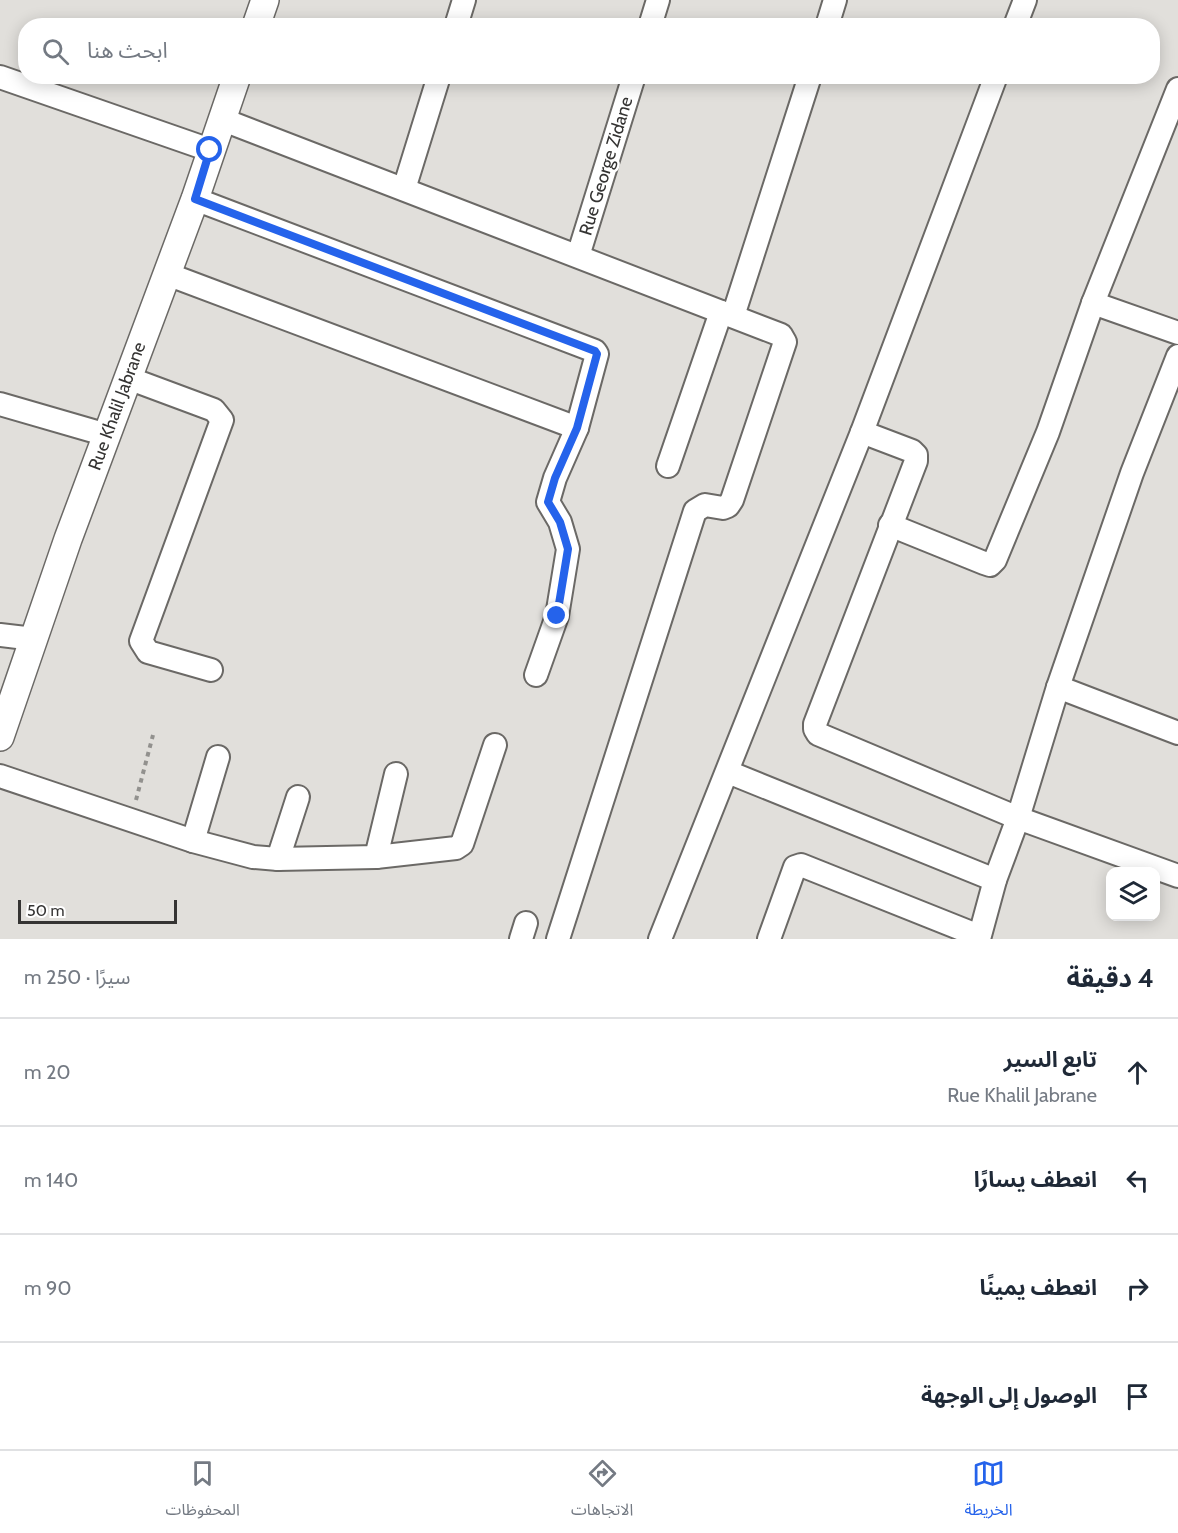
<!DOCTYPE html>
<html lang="ar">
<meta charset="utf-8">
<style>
:root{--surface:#fff;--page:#f2f2f3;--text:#1f2937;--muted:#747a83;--line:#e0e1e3;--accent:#2563eb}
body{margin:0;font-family:Cabin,"Noto Sans Arabic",sans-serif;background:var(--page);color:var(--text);direction:rtl}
.controls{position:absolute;right:18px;bottom:18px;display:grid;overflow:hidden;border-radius:12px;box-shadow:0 3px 15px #0003}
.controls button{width:54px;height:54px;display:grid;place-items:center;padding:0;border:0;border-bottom:2px solid var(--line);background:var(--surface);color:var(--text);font:30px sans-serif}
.scale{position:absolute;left:18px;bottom:15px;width:159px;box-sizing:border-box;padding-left:6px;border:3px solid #353433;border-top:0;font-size:16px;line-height:21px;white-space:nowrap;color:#353433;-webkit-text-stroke:4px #fff;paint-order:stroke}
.stop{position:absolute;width:18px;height:18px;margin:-14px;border:4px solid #2563eb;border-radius:50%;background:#fff}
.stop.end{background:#2563eb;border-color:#fff;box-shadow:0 2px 6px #0008}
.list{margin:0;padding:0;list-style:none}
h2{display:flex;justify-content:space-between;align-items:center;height:78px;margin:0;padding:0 24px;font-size:26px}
h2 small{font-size:20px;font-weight:400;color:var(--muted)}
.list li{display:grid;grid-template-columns:39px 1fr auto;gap:18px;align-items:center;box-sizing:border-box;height:108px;padding:0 24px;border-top:2px solid var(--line)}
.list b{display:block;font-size:22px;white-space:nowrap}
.list p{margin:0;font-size:20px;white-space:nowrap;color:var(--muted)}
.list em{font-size:20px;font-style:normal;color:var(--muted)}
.icon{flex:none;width:33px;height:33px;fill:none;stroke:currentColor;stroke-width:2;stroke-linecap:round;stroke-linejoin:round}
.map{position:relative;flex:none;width:1178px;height:939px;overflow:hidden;direction:ltr}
.search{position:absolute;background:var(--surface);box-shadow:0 3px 15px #0003;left:18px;right:18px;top:18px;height:66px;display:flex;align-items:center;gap:15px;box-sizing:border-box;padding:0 21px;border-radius:24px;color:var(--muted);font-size:22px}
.sheet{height:510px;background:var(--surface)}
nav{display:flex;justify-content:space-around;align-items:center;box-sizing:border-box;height:84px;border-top:2px solid var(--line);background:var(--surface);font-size:16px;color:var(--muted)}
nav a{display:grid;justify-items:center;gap:3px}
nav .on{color:var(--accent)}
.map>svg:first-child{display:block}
</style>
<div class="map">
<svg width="1178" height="939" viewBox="0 0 1178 939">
<rect width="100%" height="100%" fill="#e1dfdb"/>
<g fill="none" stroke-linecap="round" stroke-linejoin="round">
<g stroke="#6b6966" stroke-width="26">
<g id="minor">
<polyline points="456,26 464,0"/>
<polyline points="650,26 658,0"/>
<polyline points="827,26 835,0"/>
<polyline points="1015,26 1025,0"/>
<polyline points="0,77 210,150"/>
<polyline points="221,119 781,335 785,342 732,500 728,506 723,508 705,505 695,511 558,939"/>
<polyline points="404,189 439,76"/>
<polyline points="195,199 595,351 597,354 577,428 555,478 548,502 560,522 568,549 557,616 536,675"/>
<polyline points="578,256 634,76"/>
<polyline points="167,274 577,428"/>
<polyline points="1093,303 1178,333"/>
<polyline points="733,316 810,76"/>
<polyline points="128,378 214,410 222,420 141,641 148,652 211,670"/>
<polyline points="0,404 107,435"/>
<polyline points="862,432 912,451 916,455 916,461 815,724 815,729 818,734 1018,818 1178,876"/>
<polyline points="668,466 721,312"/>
<polyline points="890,525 984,563 990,565 995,560 1048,432 1093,303 1178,89"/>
<polyline points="0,635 34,639"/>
<polyline points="1058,687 1178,733"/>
<polyline points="728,772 995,880"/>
<polyline points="0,776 193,841 253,857 278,859 376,857 456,848 462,844 495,745"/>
<polyline points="193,841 218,757"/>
<polyline points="376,857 396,774"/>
<polyline points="278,859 298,797"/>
<polyline points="521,939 526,923"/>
<polyline points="660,939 862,432 996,76"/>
<polyline points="769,939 795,867 801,865 979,936"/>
<polyline points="979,939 995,880 1018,818 1058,687 1132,473 1178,356"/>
</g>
</g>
<g stroke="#6b6966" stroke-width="30">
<g id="tertiary">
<polyline points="256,26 265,0"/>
<polyline points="0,737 68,539 195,199 237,76"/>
</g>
</g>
<polyline stroke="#92918e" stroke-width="4" stroke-dasharray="4.5 4.5" stroke-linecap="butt" points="136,800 153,735"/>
<use href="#minor" stroke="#fff" stroke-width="22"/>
<use href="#tertiary" stroke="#fff" stroke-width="27"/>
</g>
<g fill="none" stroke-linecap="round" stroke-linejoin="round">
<polyline stroke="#2563eb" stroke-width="8" points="210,150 195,199 595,351 597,354 577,428 555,478 548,502 560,522 568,549 557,616"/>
</g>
<g text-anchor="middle" stroke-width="5" stroke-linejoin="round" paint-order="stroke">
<g font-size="18" fill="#353433" stroke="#fff">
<text transform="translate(606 166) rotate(-73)" y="6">Rue George Zidane</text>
<text transform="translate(117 406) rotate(-70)" y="6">Rue Khalil Jabrane</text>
</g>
</g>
</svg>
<div class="controls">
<button><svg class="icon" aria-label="layers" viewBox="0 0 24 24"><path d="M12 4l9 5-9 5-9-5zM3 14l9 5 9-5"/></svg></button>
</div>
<div class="scale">50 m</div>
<div class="stop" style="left:210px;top:150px"></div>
<div class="stop end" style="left:557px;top:616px"></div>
<div class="search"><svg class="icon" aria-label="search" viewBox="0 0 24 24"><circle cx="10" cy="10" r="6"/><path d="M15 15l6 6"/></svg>ابحث هنا</div>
</div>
<section class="sheet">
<h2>4 دقيقة<small>سيرًا · 250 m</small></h2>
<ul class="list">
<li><svg class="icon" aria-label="ahead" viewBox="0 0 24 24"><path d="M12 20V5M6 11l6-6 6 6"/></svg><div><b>تابع السير</b><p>Rue Khalil Jabrane</p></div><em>20 m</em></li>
<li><svg class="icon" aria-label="left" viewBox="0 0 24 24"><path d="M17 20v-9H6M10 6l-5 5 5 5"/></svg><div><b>انعطف يسارًا</b></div><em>140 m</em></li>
<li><svg class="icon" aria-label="right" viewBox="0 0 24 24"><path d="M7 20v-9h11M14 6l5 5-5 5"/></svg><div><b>انعطف يمينًا</b></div><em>90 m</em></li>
<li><svg class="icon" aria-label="arrive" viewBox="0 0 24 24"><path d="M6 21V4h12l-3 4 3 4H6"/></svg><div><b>الوصول إلى الوجهة</b></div></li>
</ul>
</section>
<nav>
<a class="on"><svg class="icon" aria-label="map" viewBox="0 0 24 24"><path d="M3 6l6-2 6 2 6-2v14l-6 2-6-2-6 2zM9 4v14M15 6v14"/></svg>الخريطة</a>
<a><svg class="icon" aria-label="directions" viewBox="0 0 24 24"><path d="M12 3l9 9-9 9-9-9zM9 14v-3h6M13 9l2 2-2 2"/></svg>الاتجاهات</a>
<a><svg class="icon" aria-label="saved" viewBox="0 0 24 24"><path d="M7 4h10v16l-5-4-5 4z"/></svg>المحفوظات</a>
</nav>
